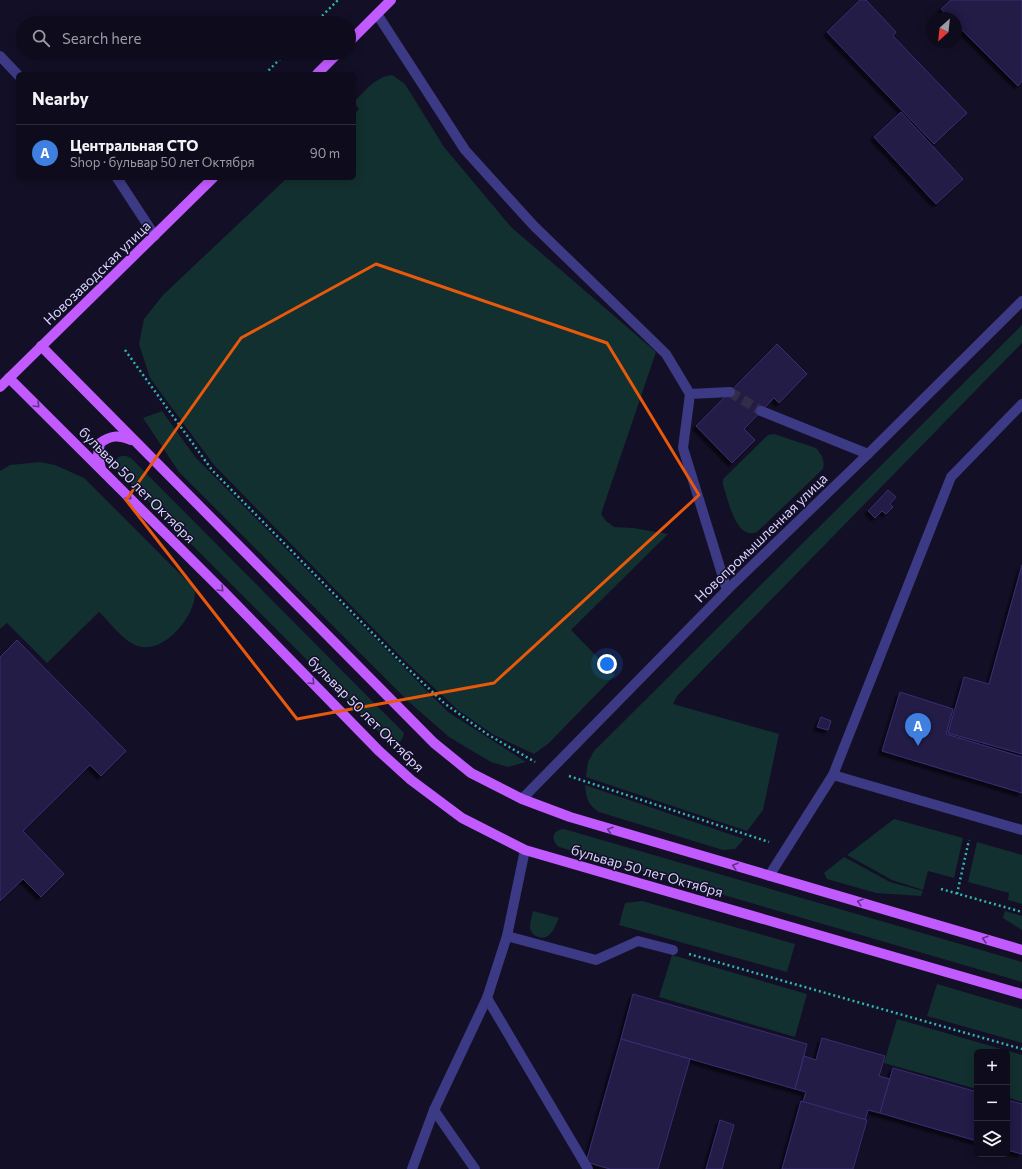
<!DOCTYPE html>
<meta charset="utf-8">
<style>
:root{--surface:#0e0b1c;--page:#171425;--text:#f1f3f6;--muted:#9b9ba3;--line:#2e2b3b;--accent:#b45309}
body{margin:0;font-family:Commissioner,sans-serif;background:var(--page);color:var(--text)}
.controls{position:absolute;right:12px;bottom:12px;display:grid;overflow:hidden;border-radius:6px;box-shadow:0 2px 10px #0003}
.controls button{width:36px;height:36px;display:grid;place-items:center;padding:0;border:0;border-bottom:1px solid var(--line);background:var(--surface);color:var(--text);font:20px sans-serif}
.compass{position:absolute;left:926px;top:12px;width:36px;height:36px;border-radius:50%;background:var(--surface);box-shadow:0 2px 10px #0003;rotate:207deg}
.you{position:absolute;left:607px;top:664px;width:14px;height:14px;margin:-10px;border:3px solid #fff;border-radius:50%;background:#1a73e8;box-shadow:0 0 0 6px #1a73e833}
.badge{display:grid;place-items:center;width:26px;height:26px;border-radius:50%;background:var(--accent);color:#fff;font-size:13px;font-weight:700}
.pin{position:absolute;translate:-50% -33px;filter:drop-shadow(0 1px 2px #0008)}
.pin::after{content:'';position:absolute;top:21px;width:14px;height:12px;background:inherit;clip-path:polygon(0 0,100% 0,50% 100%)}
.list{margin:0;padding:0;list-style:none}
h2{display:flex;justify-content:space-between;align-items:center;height:52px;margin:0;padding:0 16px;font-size:17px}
h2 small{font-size:13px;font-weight:400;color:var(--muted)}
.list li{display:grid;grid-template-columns:26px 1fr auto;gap:12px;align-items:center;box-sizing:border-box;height:56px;padding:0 16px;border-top:1px solid var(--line)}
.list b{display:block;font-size:15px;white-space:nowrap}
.list p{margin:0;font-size:13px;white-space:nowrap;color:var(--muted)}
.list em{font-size:13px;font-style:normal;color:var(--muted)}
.icon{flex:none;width:22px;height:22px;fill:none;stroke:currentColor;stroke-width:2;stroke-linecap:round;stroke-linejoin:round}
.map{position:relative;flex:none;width:1022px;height:1169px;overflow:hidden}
.search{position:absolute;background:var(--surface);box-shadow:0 2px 10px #0003;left:16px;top:16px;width:340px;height:44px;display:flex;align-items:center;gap:10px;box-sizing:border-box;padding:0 14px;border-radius:22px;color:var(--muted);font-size:15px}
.panel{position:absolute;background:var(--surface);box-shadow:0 2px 10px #0003;left:16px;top:72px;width:340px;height:108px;border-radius:6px}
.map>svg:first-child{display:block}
</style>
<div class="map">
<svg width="1022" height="1169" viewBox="0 0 1022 1169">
<defs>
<filter id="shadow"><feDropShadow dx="-3.5" dy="3.5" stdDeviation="1" flood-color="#0009"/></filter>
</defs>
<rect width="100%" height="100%" fill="#130f26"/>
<g fill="#12302f">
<path d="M392,75l13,9 39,63 67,80 145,125 -55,162 5,7 8,6 19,1 35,6 -97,96 44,45 -66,68 -15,11 -40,-19 -36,-25 -53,-49 -191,-196 -64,-87 -11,-34 5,-25 19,-24 124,-117h67v-64l5,-5 -5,-7c11,-11 21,-25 38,-27z"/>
<polygon points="1022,325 1022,343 677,696 673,704 779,734 763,810 747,831 586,777 588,762 594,751"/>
<polygon points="162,411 196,458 448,712 526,762 508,767 491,762 449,737 409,702 179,472 143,418"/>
<path d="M774,434l42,14c6,7 9,13 7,21l-66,63c-21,9 -29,-33 -34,-47v-6l45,-44z"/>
<path d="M121,456h5l5,2 267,269 6,6c-1,6 -3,9 -9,11l-9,-5 -270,-270c-2,-7 -1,-10 5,-13z"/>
<path d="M40,462l15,3 29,13 111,111c0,4 0,8 -1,12 -5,22 -35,57 -61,43 -13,-7 -23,-22 -34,-32l-52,51 -40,-40 -7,6v-158l10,-6z"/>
<path d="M585,785l159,54 -9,10 -12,1 -124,-38c-11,-7 -13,-14 -14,-27z"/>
<polygon points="894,819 963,838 954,878 928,871 923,890 892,880 847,855"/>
<path d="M564,829l458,133v20l-463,-135c-9,-7 -7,-17 5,-18z"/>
<polygon points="977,842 1022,855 1022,904 1008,900 1009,893 968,882"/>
<polygon points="844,857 890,882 923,891 921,896 876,893 827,879 824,873"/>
<polygon points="642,901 795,944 787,972 619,925 625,903"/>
<path d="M533,911l26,7c-3,6 -5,13 -10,17 -6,6 -19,1 -19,-8 0,-5 2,-11 3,-16z"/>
<polygon points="1005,911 1022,916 1022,930 1003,918"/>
<polygon points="672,955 807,994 795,1037 659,997"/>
<polygon points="937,984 1022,1009 1022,1043 927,1016"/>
<polygon points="897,1019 1022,1055 1022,1102 1007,1097 1007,1052 977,1052 977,1089 884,1063"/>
</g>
<g fill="#241b47" stroke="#3b2d73" filter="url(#shadow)">
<polygon points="860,0 866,0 896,32 893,36 967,113 934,144 827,32"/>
<polygon points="951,0 1022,0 1022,81 1018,86 956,24 956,18 950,18 941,9"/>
<polygon points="901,112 963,179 936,204 874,137"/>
<polygon points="777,344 807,374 779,403 774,398 744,429 755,440 732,463 696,426"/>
<polygon points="888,490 896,497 890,504 893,507 886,514 882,511 875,518 868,511"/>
<polygon points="1022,565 1022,754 948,733 964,677 989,684"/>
<polygon points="17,640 126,751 101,776 90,765 23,831 64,874 41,897 23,879 0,901 0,657"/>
<polygon points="900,692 953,709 946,734 1022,757 1022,793 882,751"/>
<polygon points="821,717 831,721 828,730 817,727"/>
<polygon points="633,994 807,1044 795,1089 621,1039"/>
<polygon points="822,1038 885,1056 879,1076 890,1079 880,1113 868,1110 865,1120 803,1102 806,1092 795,1089 804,1056 816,1060"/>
<polygon points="621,1039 690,1059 658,1169 610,1169 586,1162"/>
<polygon points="893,1068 977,1092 977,1141 880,1113"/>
<polygon points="1007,1100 1022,1104 1022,1154 1007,1150"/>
<polygon points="801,1101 867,1120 853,1169 782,1169"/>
<polygon points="720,1120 734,1125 722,1169 706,1169"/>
</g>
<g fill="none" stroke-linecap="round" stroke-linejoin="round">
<polyline stroke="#312d47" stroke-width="10" stroke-dasharray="10 5" stroke-linecap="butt" points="730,392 761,411"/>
<g stroke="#2fb8b0" stroke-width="2.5" stroke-dasharray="2 3" stroke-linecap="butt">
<polyline points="315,23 338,0"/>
<polyline points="265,74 286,53"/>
<polyline points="125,350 212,470 399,660 444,703 487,734 535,762"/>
<polyline points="569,776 769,842"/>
<polyline points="941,889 1022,912"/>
<polyline points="957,894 969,840"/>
<polyline points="689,954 1022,1049"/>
</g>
<g stroke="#3d3a85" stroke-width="10">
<polyline points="377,14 465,150 534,226 666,354 690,394"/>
<polyline points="0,56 18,75"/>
<polyline points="117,178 155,236"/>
<polyline points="761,411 868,454"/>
<polyline points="727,590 683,448 690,394 730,392"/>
<polyline points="833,775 951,477 1022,404"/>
<polyline points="522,799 727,590 868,454 1022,301"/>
<polyline points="769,876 833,775 1022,830"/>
<polyline points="507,936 596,960 638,941 673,950"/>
<polyline points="487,998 588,1169"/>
<polyline points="434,1110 475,1169"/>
<polyline points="412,1169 434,1110 487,998 507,936 525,850"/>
</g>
<g stroke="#c25bff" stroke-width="10">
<polyline points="349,42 391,0"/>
<polyline points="317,74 338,53"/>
<polyline points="41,346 434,743 471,773 522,799 570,817 1022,950"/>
<polyline points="9,378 226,594 379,751 411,780 462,818 525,850 1022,994"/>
<polyline points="0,387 213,178"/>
<path d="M101,469l-3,-14 2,-12c11,-8 18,-8 31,-3"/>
</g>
</g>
<defs><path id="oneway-chevron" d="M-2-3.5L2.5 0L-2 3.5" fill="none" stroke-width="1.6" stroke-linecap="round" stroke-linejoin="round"/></defs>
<g stroke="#623188">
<use href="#oneway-chevron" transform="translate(37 405) rotate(45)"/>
<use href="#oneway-chevron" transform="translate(129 497) rotate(45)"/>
<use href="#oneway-chevron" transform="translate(221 589) rotate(45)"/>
<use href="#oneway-chevron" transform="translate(312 682) rotate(46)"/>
<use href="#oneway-chevron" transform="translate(610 830) rotate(-163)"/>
<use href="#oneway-chevron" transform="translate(735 866) rotate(-164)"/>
<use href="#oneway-chevron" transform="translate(860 902) rotate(-164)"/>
<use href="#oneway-chevron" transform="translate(985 939) rotate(-164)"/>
</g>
<path fill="none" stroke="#e8590c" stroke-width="3" stroke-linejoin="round" d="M376,264l231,79 92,152 -205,188 -197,36 -171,-219 115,-162z"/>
<g text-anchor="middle" stroke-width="3" stroke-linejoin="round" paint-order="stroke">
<g font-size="14" fill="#d9d4ff" stroke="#130f26">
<text transform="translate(97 273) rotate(-44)" y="5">Новозаводская улица</text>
<text transform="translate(137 485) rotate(45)" y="5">бульвар 50 лет Октября</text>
<text transform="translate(761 538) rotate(-44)" y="5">Новопромышленная улица</text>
<text transform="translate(366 714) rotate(45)" y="5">бульвар 50 лет Октября</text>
<text transform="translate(647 871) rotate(16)" y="5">бульвар 50 лет Октября</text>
</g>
</g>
</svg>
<div class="controls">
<button>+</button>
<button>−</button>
<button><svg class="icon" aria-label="layers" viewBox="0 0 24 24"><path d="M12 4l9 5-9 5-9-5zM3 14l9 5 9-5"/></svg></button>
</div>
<svg class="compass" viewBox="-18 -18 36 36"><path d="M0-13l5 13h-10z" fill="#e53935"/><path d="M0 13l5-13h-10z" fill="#9b9ba3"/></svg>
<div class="you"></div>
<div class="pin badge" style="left:918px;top:746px;background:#3f7fe0">A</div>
<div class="search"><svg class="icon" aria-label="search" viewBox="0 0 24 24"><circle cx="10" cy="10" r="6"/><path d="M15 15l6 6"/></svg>Search here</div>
<section class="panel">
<h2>Nearby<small></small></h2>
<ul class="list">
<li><span class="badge" style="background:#3f7fe0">A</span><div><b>Центральная СТО</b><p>Shop · бульвар 50 лет Октября</p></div><em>90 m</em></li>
</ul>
</section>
</div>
